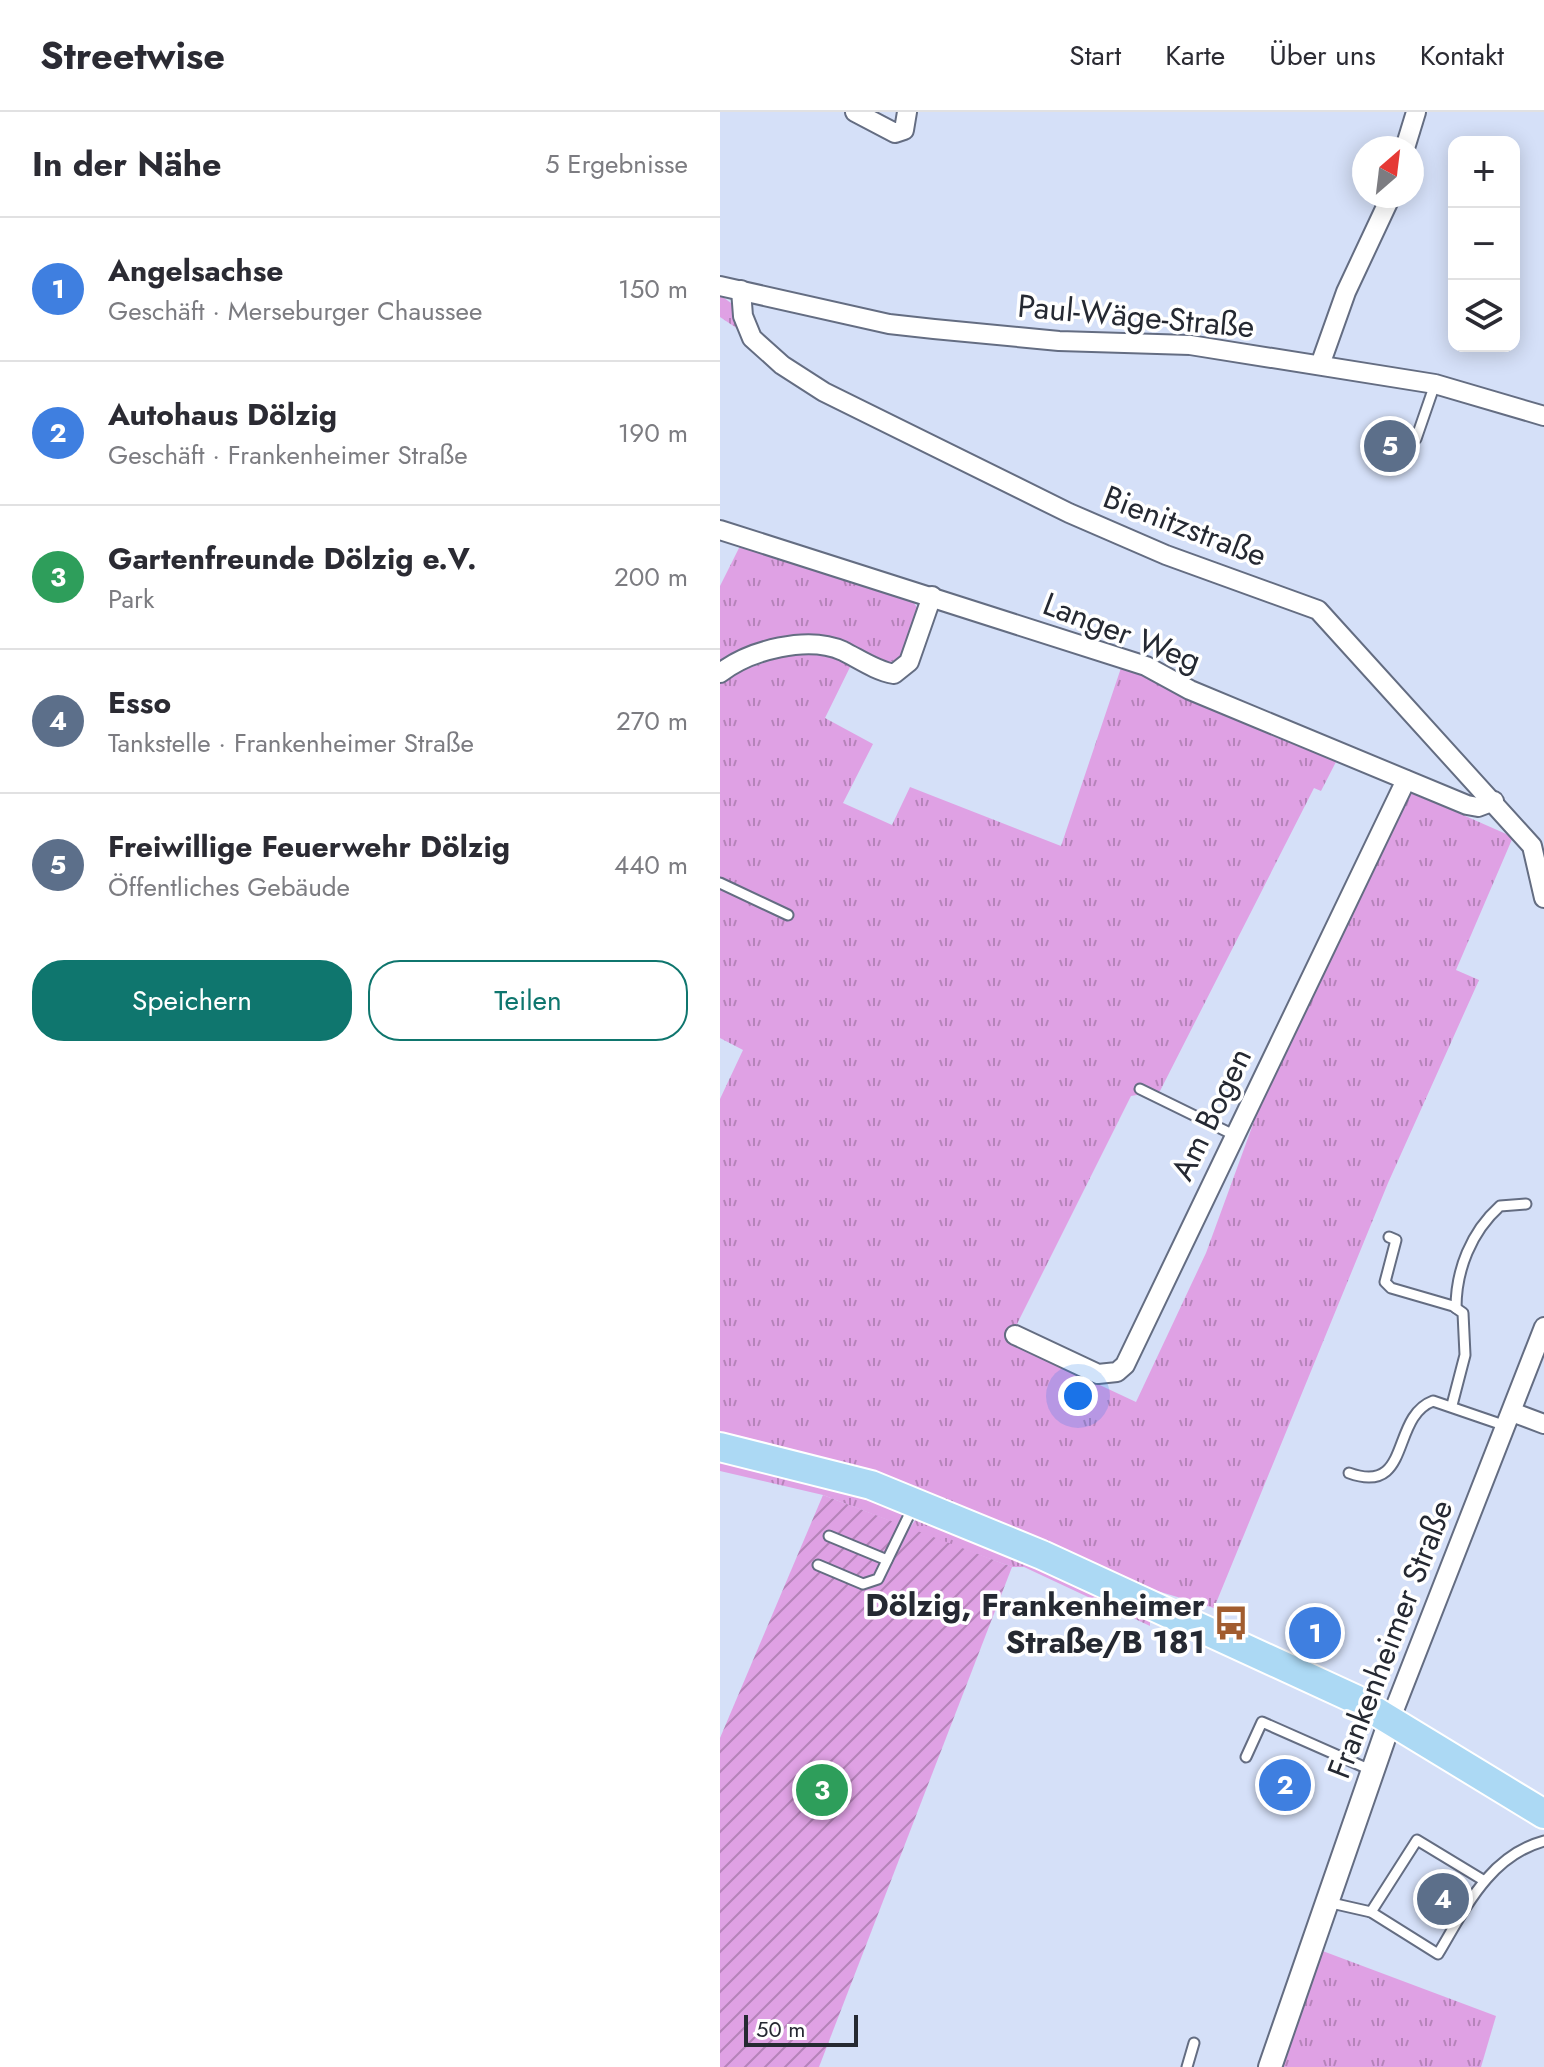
<!DOCTYPE html>
<html lang="de">
<meta charset="utf-8">
<style>
:root{--surface:#fff;--page:#f2f2f3;--text:#2b2b33;--muted:#7c7c81;--line:#e1e1e2;--accent:#0f766e}
body{margin:0;font-family:Jost,sans-serif;background:var(--page);color:var(--text)}
.controls{position:absolute;right:24px;top:24px;display:grid;overflow:hidden;border-radius:16px;box-shadow:0 4px 20px #0003}
.controls button{width:72px;height:72px;display:grid;place-items:center;padding:0;border:0;border-bottom:2px solid var(--line);background:var(--surface);color:var(--text);font:40px sans-serif}
.compass{position:absolute;left:632px;top:24px;width:72px;height:72px;border-radius:50%;background:var(--surface);box-shadow:0 4px 20px #0003;rotate:28deg}
.scale{position:absolute;left:24px;bottom:20px;width:114px;box-sizing:border-box;padding-left:8px;border:4px solid #252932;border-top:0;font-size:22px;line-height:28px;white-space:nowrap;color:#252932;-webkit-text-stroke:6px #fff;paint-order:stroke}
.you{position:absolute;left:358px;top:1284px;width:28px;height:28px;margin:-20px;border:6px solid #fff;border-radius:50%;background:#1a73e8;box-shadow:0 0 0 12px #1a73e833}
.badge{display:grid;place-items:center;width:52px;height:52px;border-radius:50%;background:var(--accent);color:#fff;font-size:26px;font-weight:700}
.pin{position:absolute;translate:-50% -50%;border:4px solid #fff;box-shadow:0 2px 8px #0006}
.list{margin:0;padding:0;list-style:none}
h2{display:flex;justify-content:space-between;align-items:center;height:104px;margin:0;padding:0 32px;font-size:34px}
h2 small{font-size:26px;font-weight:400;color:var(--muted)}
.list li{display:grid;grid-template-columns:52px 1fr auto;gap:24px;align-items:center;box-sizing:border-box;height:144px;padding:0 32px;border-top:2px solid var(--line)}
.list b{display:block;font-size:30px;white-space:nowrap}
.list p{margin:0;font-size:26px;white-space:nowrap;color:var(--muted)}
.list em{font-size:26px;font-style:normal;color:var(--muted)}
.actions{display:flex;gap:16px;padding:24px 32px}
.actions a{flex:1;padding:18px 0;border:2px solid var(--accent);border-radius:32px;text-align:center;font-size:28px;color:var(--accent)}
.actions .main{background:var(--accent);color:#fff}
.icon{flex:none;width:44px;height:44px;fill:none;stroke:currentColor;stroke-width:2;stroke-linecap:round;stroke-linejoin:round}
.map{position:relative;flex:none;width:824px;height:1955px;overflow:hidden}
header{display:flex;align-items:center;gap:48px;box-sizing:border-box;height:112px;padding:0 40px;background:var(--surface);border-bottom:2px solid var(--line)}
header strong{font-size:38px}
nav{display:flex;gap:44px;margin-inline-start:auto;font-size:28px}
main{display:flex}
aside{flex:1;background:var(--surface)}
.map>svg:first-child{display:block}
</style>
<header>
<strong>Streetwise</strong>
<nav><a>Start</a><a>Karte</a><a>Über uns</a><a>Kontakt</a></nav>
</header>
<main>
<aside>
<h2>In der Nähe<small>5 Ergebnisse</small></h2>
<ul class="list">
<li><span class="badge" style="background:#3f7fe0">1</span><div><b>Angelsachse</b><p>Geschäft · Merseburger Chaussee</p></div><em>150 m</em></li>
<li><span class="badge" style="background:#3f7fe0">2</span><div><b>Autohaus Dölzig</b><p>Geschäft · Frankenheimer Straße</p></div><em>190 m</em></li>
<li><span class="badge" style="background:#2e9e5b">3</span><div><b>Gartenfreunde Dölzig e.V.</b><p>Park</p></div><em>200 m</em></li>
<li><span class="badge" style="background:#5c6f8a">4</span><div><b>Esso</b><p>Tankstelle · Frankenheimer Straße</p></div><em>270 m</em></li>
<li><span class="badge" style="background:#5c6f8a">5</span><div><b>Freiwillige Feuerwehr Dölzig</b><p>Öffentliches Gebäude</p></div><em>440 m</em></li>
</ul>
<div class="actions"><a class="main">Speichern</a><a>Teilen</a></div>
</aside>
<div class="map">
<svg width="824" height="1955" viewBox="0 0 824 1955">
<defs>
<pattern id="grass-tufts" width="24" height="20" patternUnits="userSpaceOnUse" patternTransform="scale(2)"><rect width="24" height="20" fill="#dfa1e4"/><path d="M3 7l-1-3M5 7V3M7 7l1-3M15 17l-1-3M17 17v-4M19 17l1-3" fill="none" stroke="#b583b9"/></pattern>
<pattern id="garden-furrows" width="10" height="10" patternUnits="userSpaceOnUse" patternTransform="scale(2)"><rect width="10" height="10" fill="#dfa1e4"/><path d="M-1 1l2-2M0 10L10 0M9 11l2-2" fill="none" stroke="#b583b9"/></pattern>
</defs>
<rect width="100%" height="100%" fill="#d5e0f8"/>
<g fill="url(#grass-tufts)">
<polygon points="0,183 11,191 21,219 0,205"/>
<polygon points="21,432 192,488 198,497 183,545 166,552 105,526 0,554 0,474"/>
<polygon points="88,534 133,549 105,606 153,632 123,691 172,713 190,675 341,734 402,553 619,644 601,679 594,676 440,979 411,984 288,1230 416,1290 486,1141 536,1004 691,680 793,725 736,858 759,868 668,1071 494,1496 414,1472 0,1324 0,987 23,938 0,926 0,567"/>
<polygon points="0,1345 72,1360 184,1399 178,1412 103,1383 0,1359"/>
<polygon points="200,1401 419,1501 430,1509 430,1514 304,1455 292,1455 189,1417"/>
<polygon points="600,1838 776,1904 761,1955 561,1955"/>
</g>
<polygon fill="url(#garden-furrows)" points="103,1383 292,1455 99,1955 0,1955 0,1626"/>
<g fill="none" stroke-linecap="round" stroke-linejoin="round">
<g stroke="#646d82" stroke-width="13">
<g id="service">
<polyline points="696,327 715,272"/>
<polyline points="0,771 68,803"/>
<polyline points="420,977 514,1023"/>
<polyline points="669,1125 676,1128 665,1170 671,1176 733,1194 743,1201 745,1243 732,1293"/>
<path d="M736,1196c0,-38 15,-76 44,-102l26,-2"/>
<path d="M629,1361c63,23 41,-56 84,-72l73,25"/>
<polyline points="109,1424 167,1448"/>
<polyline points="98,1453 143,1472 158,1467 193,1395"/>
<polyline points="526,1645 542,1610 653,1659"/>
<path d="M607,1790l44,10 67,42c27,-45 51,-98 106,-113"/>
<polyline points="651,1800 697,1728 763,1768"/>
<polyline points="467,1955 474,1931"/>
</g>
</g>
<g stroke="#646d82" stroke-width="22">
<g id="minor">
<polyline points="135,0 175,21 184,18 187,0"/>
<polyline points="685,36 696,0"/>
<polyline points="0,174 169,212 214,217 339,229 470,233 715,272 824,304"/>
<polyline points="21,178 23,204 32,226 62,253 104,280 349,401 446,443 598,498 812,734 824,786"/>
<polyline points="600,253 626,180 671,84"/>
<polyline points="0,418 426,554 470,578 747,693 758,695 774,689"/>
<path d="M0,561c30,-23 88,-38 123,-22 16,8 33,20 51,23l15,-12 23,-66"/>
<polyline points="295,1223 378,1262 397,1260 405,1253 686,668"/>
<polyline points="792,1300 824,1312"/>
<polyline points="671,1606 824,1215"/>
</g>
</g>
<g stroke="#646d82" stroke-width="26">
<polyline id="tertiary" points="550,1955 671,1606"/>
</g>
<g stroke="#fff" stroke-width="32">
<polyline id="primary" points="0,1335 151,1373 322,1443 635,1587 824,1702"/>
</g>
<use href="#service" stroke="#fff" stroke-width="9"/>
<use href="#minor" stroke="#fff" stroke-width="18"/>
<use href="#tertiary" stroke="#fff" stroke-width="22"/>
<use href="#primary" stroke="#acd9f4" stroke-width="28"/>
</g>
<defs>
<g id="bus-bare" transform="scale(2.76)"><path d="M-5-6H5V4H4V6H2V4H-2V6H-4V4H-5ZM-3.5-4V0h7V-4ZM-3.5 1.2v1.5H-2V1.2ZM2 1.2v1.5H3.5V1.2Z" fill="#a15c2f" stroke="#fff" stroke-width="2.5" paint-order="stroke"/></g>
</defs>
<g fill-rule="evenodd">
<use href="#bus-bare" x="511" y="1511"/>
</g>
<g text-anchor="middle" stroke-width="7" stroke-linejoin="round" paint-order="stroke">
<g font-size="32" fill="#252932" stroke="#fff">
<text transform="translate(416 204) rotate(5)" y="11">Paul-Wäge-Straße</text>
<text transform="translate(465 414) rotate(21)" y="11">Bienitzstraße</text>
<text transform="translate(402 520) rotate(21)" y="11">Langer Weg</text>
<text transform="translate(491 1002) rotate(-64)" y="11">Am Bogen</text>
<text transform="translate(670 1527) rotate(-69)" y="11">Frankenheimer Straße</text>
</g>
<g font-size="32" font-weight="bold" fill="#252932" stroke="#fff" text-anchor="end">
<text x="485" y="1504">Dölzig, Frankenheimer<tspan x="485" dy="37">Straße/B 181</tspan></text>
</g>
</g>
</svg>
<div class="controls">
<button>+</button>
<button>−</button>
<button><svg class="icon" aria-label="layers" viewBox="0 0 24 24"><path d="M12 4l9 5-9 5-9-5zM3 14l9 5 9-5"/></svg></button>
</div>
<svg class="compass" viewBox="-18 -18 36 36"><path d="M0-13l5 13h-10z" fill="#e53935"/><path d="M0 13l5-13h-10z" fill="#7c7c81"/></svg>
<div class="scale">50 m</div>
<div class="you"></div>
<div class="pin badge" style="left:595px;top:1521px;background:#3f7fe0">1</div>
<div class="pin badge" style="left:565px;top:1673px;background:#3f7fe0">2</div>
<div class="pin badge" style="left:102px;top:1678px;background:#2e9e5b">3</div>
<div class="pin badge" style="left:723px;top:1787px;background:#5c6f8a">4</div>
<div class="pin badge" style="left:670px;top:334px;background:#5c6f8a">5</div>
</div>
</main>
